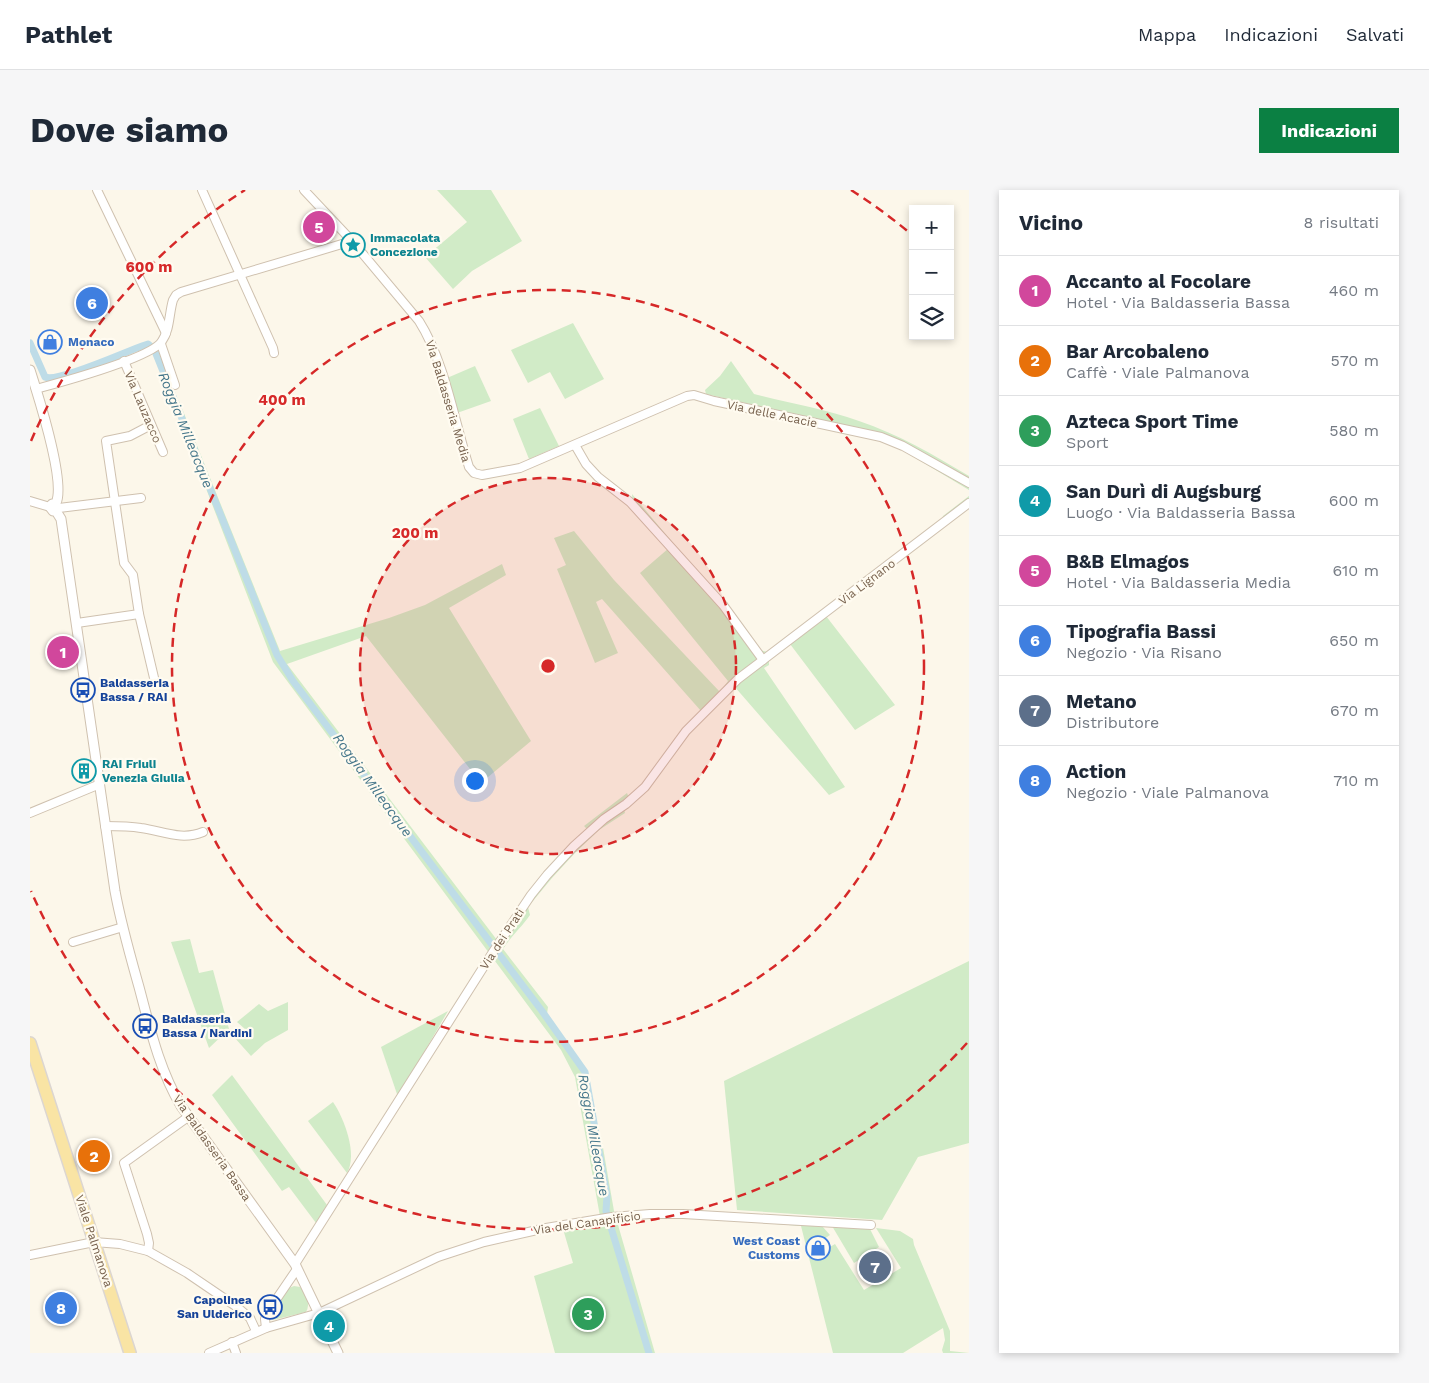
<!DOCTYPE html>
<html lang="it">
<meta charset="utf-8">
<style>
:root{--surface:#fff;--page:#f6f6f7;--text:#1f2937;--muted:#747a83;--line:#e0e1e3;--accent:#0b8043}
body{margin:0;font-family:"Work Sans",sans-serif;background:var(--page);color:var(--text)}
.controls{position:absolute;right:15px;top:15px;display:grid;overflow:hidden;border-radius:0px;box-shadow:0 2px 8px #0003}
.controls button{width:45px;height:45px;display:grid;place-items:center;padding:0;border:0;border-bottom:1px solid var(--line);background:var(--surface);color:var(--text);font:25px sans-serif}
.you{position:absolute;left:444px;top:590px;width:18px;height:18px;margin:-12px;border:4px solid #fff;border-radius:50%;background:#1a73e8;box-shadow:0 0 0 8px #1a73e833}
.badge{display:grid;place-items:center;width:32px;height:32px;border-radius:50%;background:var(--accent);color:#fff;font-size:16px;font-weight:700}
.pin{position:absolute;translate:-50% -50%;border:2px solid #fff;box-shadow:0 1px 5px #0006}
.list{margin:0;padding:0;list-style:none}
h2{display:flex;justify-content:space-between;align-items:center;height:65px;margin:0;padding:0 20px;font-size:21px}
h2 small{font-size:16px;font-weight:400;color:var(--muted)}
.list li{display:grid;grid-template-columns:32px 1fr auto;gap:15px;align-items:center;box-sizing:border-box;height:70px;padding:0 20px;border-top:1px solid var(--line)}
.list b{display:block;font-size:19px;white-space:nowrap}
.list p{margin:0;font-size:16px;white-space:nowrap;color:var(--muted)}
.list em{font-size:16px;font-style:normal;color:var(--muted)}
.icon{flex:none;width:28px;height:28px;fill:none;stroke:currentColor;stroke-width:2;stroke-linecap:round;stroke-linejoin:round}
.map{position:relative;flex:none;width:939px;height:1163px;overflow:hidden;border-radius:0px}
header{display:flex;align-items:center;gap:30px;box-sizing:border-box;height:70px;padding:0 25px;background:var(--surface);border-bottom:1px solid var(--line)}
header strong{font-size:24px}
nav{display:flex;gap:28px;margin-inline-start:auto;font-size:18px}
.intro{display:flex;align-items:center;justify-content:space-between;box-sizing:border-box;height:120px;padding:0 30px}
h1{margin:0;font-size:35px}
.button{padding:12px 22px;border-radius:0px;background:var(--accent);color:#fff;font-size:18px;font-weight:700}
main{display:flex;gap:30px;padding:0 30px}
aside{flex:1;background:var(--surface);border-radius:0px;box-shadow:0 2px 8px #0003}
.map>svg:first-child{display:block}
</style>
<header>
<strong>Pathlet</strong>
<nav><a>Mappa</a><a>Indicazioni</a><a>Salvati</a></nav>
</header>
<div class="intro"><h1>Dove siamo</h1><a class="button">Indicazioni</a></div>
<main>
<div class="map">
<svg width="939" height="1163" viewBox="0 0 939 1163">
<rect width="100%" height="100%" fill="#fcf7ea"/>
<g fill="#d1ebc7">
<polygon points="407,0 461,0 492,51 442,81 423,99 395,67 437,32"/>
<polygon points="543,133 574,189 535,209 520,182 498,193 481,160"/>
<path d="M701,171l23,33c35,9 71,15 105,27 39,13 75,34 110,55v14l-70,-42 -24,-9 2,-6 -171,-39 -1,-4 15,-14z"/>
<polygon points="445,176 461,211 427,223 417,188"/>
<path d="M149,211l101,250 109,-33 36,-13 77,-41 4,11 -57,33 82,133 -50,42 -115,-147 -79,28 210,276 71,-91 19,-20 -3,-3 43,-33 2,5 15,-14 49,-66 8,-7 -99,-112 -6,3 22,51 -23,10 -38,-94 9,-4 -12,-27 20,-7 40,49 106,112 8,-11 -88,-108 29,-25 -36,-41 -1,-13 102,122 25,34 9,2 174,-132 1,-4 26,-20v11l-143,109 69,89 -40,25 -65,-86 -21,15v6l-5,3 81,119 -16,8 -95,-109 -49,50 -61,73 1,4 -26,17 -24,23 -23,25 -24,29 2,8c-9,13 -19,21 -27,34l45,58 -1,7 37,53 -3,2 4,14 9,55 7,-2 13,75 41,142h-100l-21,-77 39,-13 -10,-34 38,-7 -26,-145 -14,-27 -288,-388 -100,-259z"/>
<polygon points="510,218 529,256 499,269 483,229"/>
<polygon points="160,749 169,783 183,780 199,839 179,858 141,752"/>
<polygon points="939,771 939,953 888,967 852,1030 707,1020 694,891"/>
<polygon points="258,812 258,840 235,853 221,866 204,847 215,839 207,832 229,814 238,821"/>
<polygon points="418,821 368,907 351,857"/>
<polygon points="202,885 297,1015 286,1033 259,997 252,1001 182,905"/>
<path d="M303,912c11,16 25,52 14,71l-39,-52z"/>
<polygon points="671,1028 792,1036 800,1045 782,1057 786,1065 805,1054 834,1100 871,1078 846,1038 870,1041 883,1049 884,1055 920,1141 920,1161 939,1163 913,1163 912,1160 915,1150 913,1138 873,1163 803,1163 771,1036"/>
<polygon points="802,1036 839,1037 849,1057 824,1073"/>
<path d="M264,1096l6,1c6,6 11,17 6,25l-33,8 -2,-2v-4l18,-26z"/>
</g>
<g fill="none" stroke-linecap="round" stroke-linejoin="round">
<path stroke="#bedce7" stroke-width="7" d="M0,153l15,34c12,6 80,-25 97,-31l6,-2 6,5 123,306 16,26 249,330 43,61 22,124 -1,15 43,142"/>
<g stroke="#cfc1af" stroke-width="10">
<g id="minor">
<polyline points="67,0 136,143"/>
<polyline points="172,0 243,158 244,163"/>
<path d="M274,0l48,51 67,80c26,41 35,99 50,146l5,6 8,2 38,-7 167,-72 7,-1 20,6 167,36 22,9 66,37"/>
<polyline points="131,154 145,195"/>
<polyline points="94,171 133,262"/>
<path d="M6,199c22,-6 116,-31 126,-48 8,-11 7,-28 11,-41l3,-5 5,-3 171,-51"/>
<polyline points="545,255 556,274 568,287 600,312 693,415 733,470"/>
<polyline points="0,311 20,317"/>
<polyline points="29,318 111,308"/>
<polyline points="109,424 125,492"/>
<polyline points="47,433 109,424 103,385 94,373 76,251 100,246 121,235"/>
<polyline points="0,623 70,594"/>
<path d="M75,636c12,0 24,0 36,2 22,3 40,13 62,4"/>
<polyline points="43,752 93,737"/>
<polyline points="118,1061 119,1053 117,1044 94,973 158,927"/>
<polyline points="0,1065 64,1052 90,1054 118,1061 157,1083 207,1117 220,1128 226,1141"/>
<polyline points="265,1074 463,762 501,705 517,685 544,656 574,629 596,614 615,597 656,541 708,489 939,313"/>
<polyline points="236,1138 235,1129 237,1123 267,1079"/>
<polyline points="202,1152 206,1163"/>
<polyline points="179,1163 236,1138 289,1123 408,1067 454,1052 516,1038 582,1027 620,1024 653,1024 841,1035"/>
</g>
</g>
<g stroke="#cfc1af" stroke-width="11">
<path id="tertiary" d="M0,180c8,25 36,112 26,133l-4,1 -2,3 3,4h3l5,8 54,372c6,33 15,64 24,96 11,41 20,82 42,119l114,158 43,89"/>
</g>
<g stroke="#dcd6d1" stroke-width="14">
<polyline id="primary" points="0,853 100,1163"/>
</g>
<use href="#minor" stroke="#fff" stroke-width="8"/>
<use href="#tertiary" stroke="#fff" stroke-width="9"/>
<use href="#primary" stroke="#f9e4a4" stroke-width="11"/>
</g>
<circle cx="518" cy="476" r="188" fill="#d62828" fill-opacity=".12"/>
<g fill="none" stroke="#d62828" stroke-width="2.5" stroke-dasharray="9 6">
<circle cx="518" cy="476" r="188"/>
<circle cx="518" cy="476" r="376"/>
<path d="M937 853A564 564 0 0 1 1 701M1 251A564 564 0 0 1 215 0M821 0A564 564 0 0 1 881 44"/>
</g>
<defs>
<g id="sight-ring" transform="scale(1.25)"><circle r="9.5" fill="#fffbf0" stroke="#0f9aa8" stroke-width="1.5"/><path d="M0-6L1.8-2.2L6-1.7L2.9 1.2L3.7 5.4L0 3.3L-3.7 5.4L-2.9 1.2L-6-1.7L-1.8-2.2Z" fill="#0f9aa8"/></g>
<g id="shop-ring" transform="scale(1.25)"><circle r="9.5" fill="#fffbf0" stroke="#3f7fe0" stroke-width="1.5"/><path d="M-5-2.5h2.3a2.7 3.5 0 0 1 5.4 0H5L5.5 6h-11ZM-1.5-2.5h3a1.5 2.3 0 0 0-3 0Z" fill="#3f7fe0"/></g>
<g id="bus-ring" transform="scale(1.25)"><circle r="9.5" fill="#fffbf0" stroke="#1a4fb4" stroke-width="1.5"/><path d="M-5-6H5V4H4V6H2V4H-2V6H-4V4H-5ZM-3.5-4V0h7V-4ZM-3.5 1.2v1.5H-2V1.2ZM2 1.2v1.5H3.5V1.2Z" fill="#1a4fb4"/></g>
<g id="building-ring" transform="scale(1.25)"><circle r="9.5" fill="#fffbf0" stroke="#0f9aa8" stroke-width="1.5"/><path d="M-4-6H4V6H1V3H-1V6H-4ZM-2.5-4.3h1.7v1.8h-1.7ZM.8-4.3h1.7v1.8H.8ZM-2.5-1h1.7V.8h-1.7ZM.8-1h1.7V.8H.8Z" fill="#0f9aa8"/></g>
</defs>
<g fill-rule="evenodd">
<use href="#sight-ring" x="323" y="55"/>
<use href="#shop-ring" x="20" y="152"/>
<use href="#bus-ring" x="53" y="500"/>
<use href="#building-ring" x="54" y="581"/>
<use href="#bus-ring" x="115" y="836"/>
<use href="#shop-ring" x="788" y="1058"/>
<use href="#bus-ring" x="240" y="1117"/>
</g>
<g text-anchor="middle" stroke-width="4.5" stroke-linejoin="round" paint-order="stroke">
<g font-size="12" font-weight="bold" fill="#0d838f" stroke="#fffbf0" text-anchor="start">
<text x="340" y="52">Immacolata<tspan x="340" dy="14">Concezione</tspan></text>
<text x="72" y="578">RAI Friuli<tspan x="72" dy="14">Venezia Giulia</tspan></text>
</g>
<g font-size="12" font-weight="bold" fill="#366cbe" stroke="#fffbf0" text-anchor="start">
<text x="38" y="156">Monaco</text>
<text x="770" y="1055" text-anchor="end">West Coast<tspan x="770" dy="14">Customs</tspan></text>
</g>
<g font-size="12" fill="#77614d" stroke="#fffbf0">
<text transform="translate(418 211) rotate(73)" y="4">Via Baldasseria Media</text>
<text transform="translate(113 217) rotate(67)" y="4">Via Lauzacco</text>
<text transform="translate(742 224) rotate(12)" y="4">Via delle Acacie</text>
<text transform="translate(837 392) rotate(-37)" y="4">Via Lignano</text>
<text transform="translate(472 749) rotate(-57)" y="4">Via dei Prati</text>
<text transform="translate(182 958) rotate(55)" y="4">Via Baldasseria Bassa</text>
<text transform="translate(557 1033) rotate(-8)" y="4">Via del Canapificio</text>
<text transform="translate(64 1051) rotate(72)" y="4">Viale Palmanova</text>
</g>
<g font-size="12" font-weight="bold" fill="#164399" stroke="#fffbf0" text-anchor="start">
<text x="70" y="497">Baldasseria<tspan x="70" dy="14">Bassa / RAI</tspan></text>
<text x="132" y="833">Baldasseria<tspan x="132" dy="14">Bassa / Nardini</tspan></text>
<text x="222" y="1114" text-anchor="end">Capolinea<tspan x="222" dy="14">San Ulderico</tspan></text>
</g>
<g font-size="14" font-style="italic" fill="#46778b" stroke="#fffbf0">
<text transform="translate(156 240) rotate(68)" y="5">Roggia Milleacque</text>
<text transform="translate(343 595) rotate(54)" y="5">Roggia Milleacque</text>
<text transform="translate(564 945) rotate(80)" y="5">Roggia Milleacque</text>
</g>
</g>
<circle cx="518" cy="476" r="8" fill="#d62828" stroke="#fffbf0" stroke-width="2.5"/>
<g font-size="15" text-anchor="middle" font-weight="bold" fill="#d62828" stroke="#fffbf0" stroke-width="4.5" stroke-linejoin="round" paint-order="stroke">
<text x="119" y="82">600 m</text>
<text x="252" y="215">400 m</text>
<text x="385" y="348">200 m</text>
</g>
</svg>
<div class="controls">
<button>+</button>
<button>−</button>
<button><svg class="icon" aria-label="layers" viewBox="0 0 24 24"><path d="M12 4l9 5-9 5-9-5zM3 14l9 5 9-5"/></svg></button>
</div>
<div class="you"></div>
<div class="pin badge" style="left:33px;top:462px;background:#d1479c">1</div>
<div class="pin badge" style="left:64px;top:966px;background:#e8710a">2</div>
<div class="pin badge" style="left:558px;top:1124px;background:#2e9e5b">3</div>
<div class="pin badge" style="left:299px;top:1136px;background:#0f9aa8">4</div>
<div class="pin badge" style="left:289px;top:37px;background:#d1479c">5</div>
<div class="pin badge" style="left:62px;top:113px;background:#3f7fe0">6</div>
<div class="pin badge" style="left:845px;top:1077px;background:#5c6f8a">7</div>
<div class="pin badge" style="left:31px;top:1118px;background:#3f7fe0">8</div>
</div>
<aside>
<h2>Vicino<small>8 risultati</small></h2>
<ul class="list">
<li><span class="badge" style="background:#d1479c">1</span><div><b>Accanto al Focolare</b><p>Hotel · Via Baldasseria Bassa</p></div><em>460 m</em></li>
<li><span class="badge" style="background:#e8710a">2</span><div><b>Bar Arcobaleno</b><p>Caffè · Viale Palmanova</p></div><em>570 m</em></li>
<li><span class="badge" style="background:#2e9e5b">3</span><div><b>Azteca Sport Time</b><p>Sport</p></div><em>580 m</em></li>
<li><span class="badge" style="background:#0f9aa8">4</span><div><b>San Durì di Augsburg</b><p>Luogo · Via Baldasseria Bassa</p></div><em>600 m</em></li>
<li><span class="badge" style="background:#d1479c">5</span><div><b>B&amp;B Elmagos</b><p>Hotel · Via Baldasseria Media</p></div><em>610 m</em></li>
<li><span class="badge" style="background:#3f7fe0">6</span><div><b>Tipografia Bassi</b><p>Negozio · Via Risano</p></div><em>650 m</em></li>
<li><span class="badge" style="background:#5c6f8a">7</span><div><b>Metano</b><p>Distributore</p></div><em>670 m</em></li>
<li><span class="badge" style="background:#3f7fe0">8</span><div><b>Action</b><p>Negozio · Viale Palmanova</p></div><em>710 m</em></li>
</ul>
</aside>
</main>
